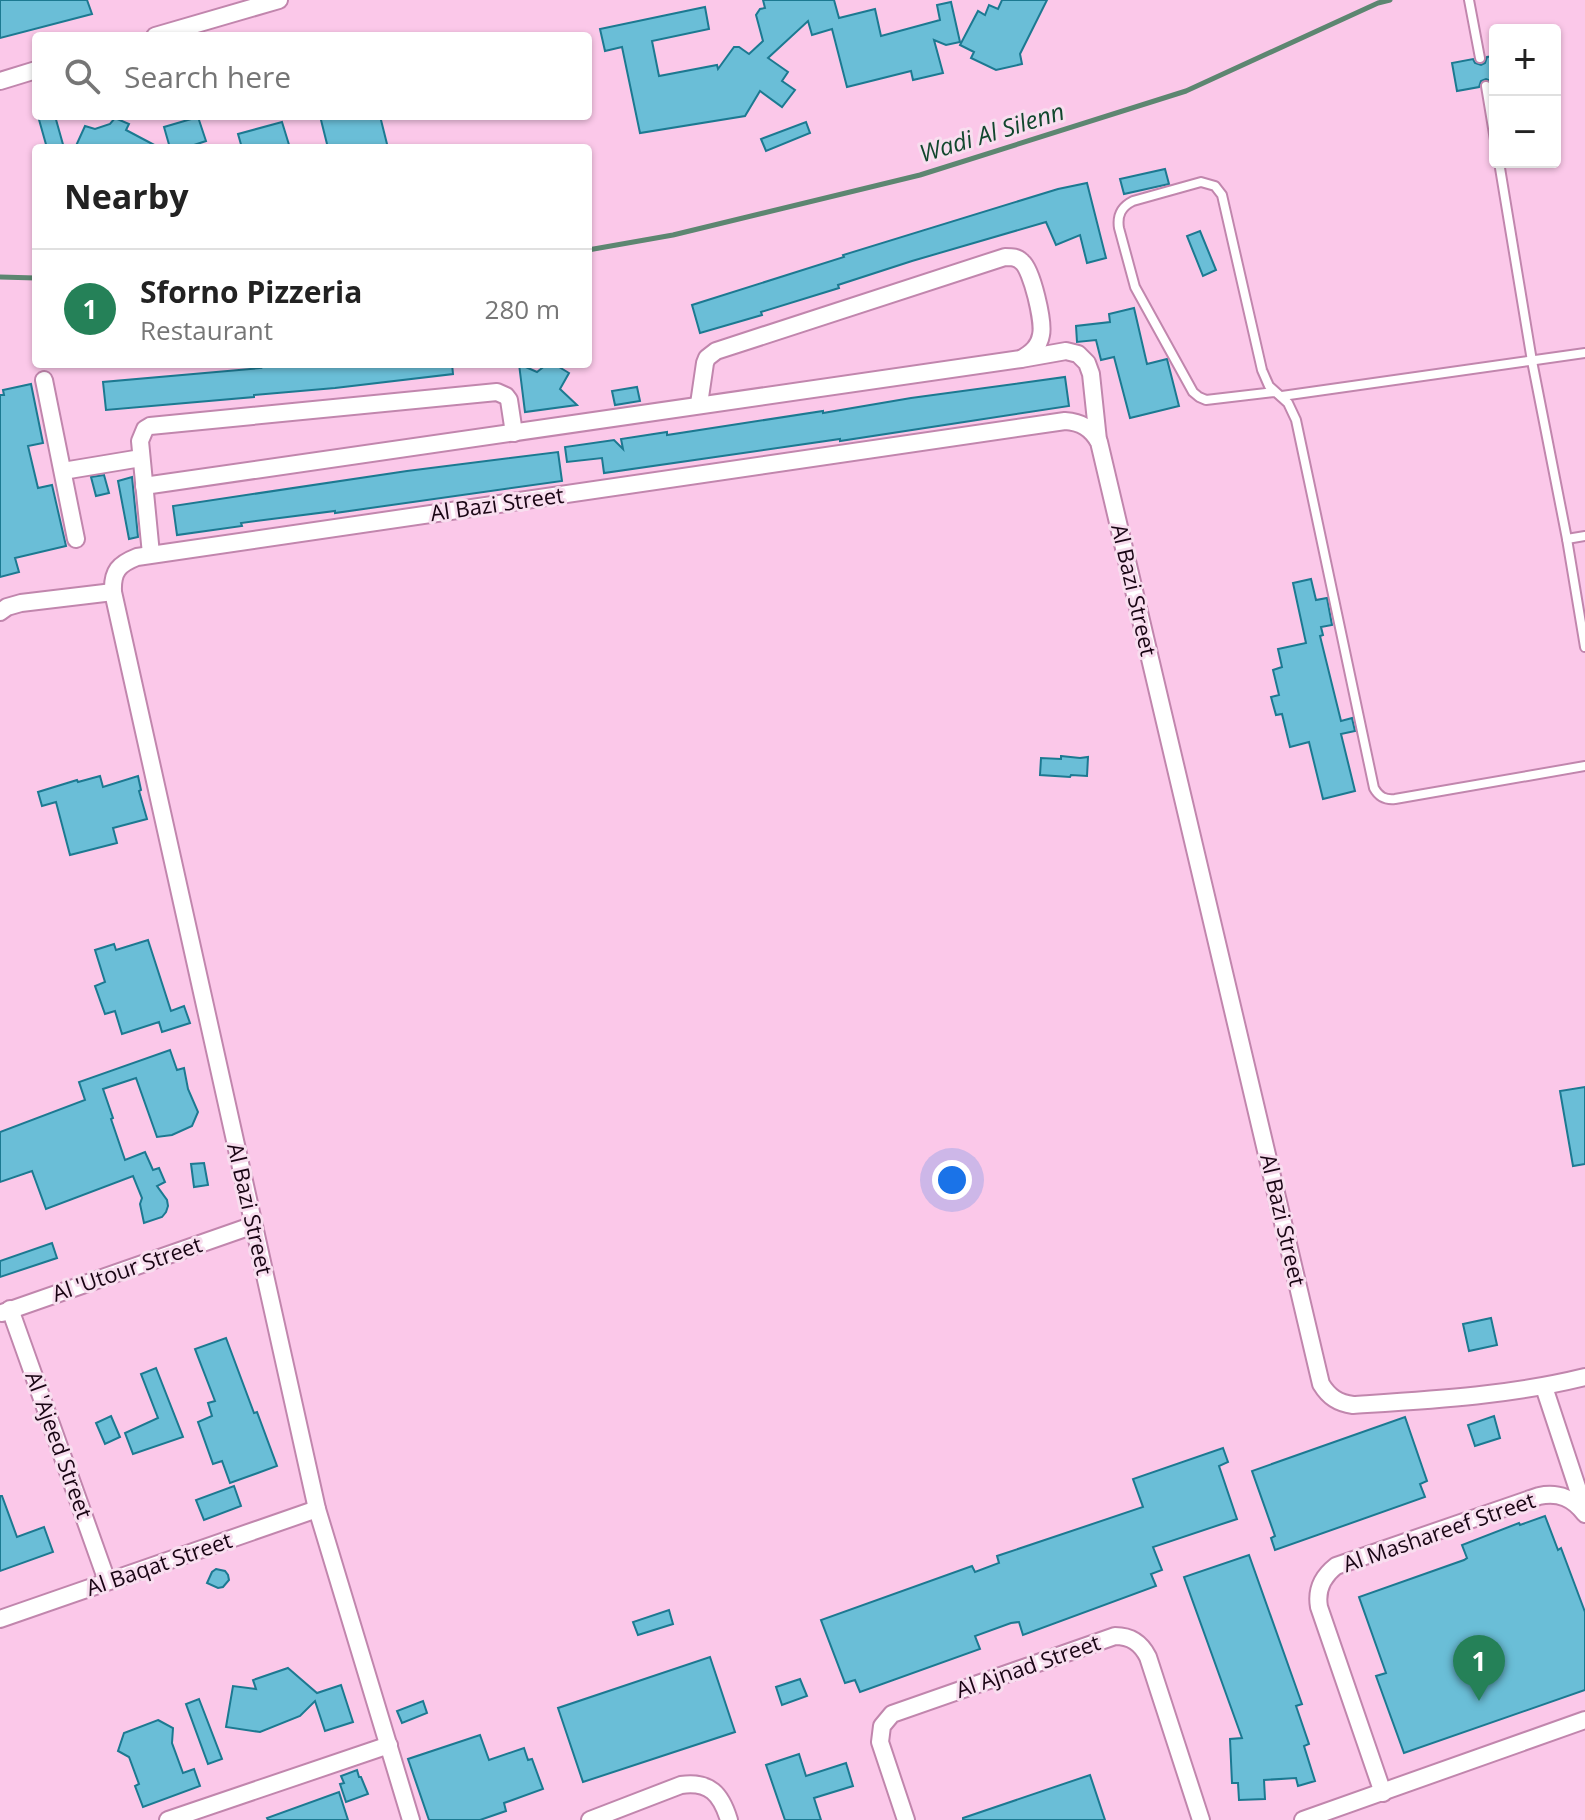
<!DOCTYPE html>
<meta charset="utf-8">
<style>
:root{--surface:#fff;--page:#f6f6f6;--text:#222;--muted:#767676;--line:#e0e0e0;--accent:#258158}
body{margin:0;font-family:"Open Sans",sans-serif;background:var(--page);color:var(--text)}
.controls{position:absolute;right:24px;top:24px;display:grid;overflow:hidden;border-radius:8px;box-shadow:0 2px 6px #0004}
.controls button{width:72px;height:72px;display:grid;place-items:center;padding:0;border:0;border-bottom:2px solid var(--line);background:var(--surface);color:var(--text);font:40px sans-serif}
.you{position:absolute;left:952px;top:1180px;width:28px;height:28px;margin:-20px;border:6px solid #fff;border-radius:50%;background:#1a73e8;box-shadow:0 0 0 12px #1a73e833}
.badge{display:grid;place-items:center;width:52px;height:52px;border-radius:50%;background:var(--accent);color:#fff;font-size:26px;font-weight:700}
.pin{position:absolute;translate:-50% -66px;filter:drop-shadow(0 2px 4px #0008)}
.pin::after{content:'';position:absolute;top:42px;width:28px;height:24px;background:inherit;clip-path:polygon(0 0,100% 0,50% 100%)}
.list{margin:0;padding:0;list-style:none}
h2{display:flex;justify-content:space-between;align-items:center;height:104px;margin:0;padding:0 32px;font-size:34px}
h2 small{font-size:26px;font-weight:400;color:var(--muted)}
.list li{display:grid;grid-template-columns:52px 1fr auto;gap:24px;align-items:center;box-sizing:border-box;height:120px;padding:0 32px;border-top:2px solid var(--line)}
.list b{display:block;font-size:30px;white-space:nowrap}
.list p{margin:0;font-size:26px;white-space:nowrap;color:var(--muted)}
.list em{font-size:26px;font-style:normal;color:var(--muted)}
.icon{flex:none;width:44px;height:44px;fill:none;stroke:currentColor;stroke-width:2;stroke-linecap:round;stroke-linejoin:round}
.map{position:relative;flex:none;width:1585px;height:1820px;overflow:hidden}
.search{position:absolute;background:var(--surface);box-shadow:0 2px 6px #0004;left:32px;top:32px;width:560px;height:88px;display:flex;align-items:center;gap:20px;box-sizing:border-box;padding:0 28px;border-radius:8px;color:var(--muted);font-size:30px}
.panel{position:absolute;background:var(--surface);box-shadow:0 2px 6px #0004;left:32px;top:144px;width:560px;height:224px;border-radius:8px}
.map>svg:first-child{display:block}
</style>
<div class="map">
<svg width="1585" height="1820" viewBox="0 0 1585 1820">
<rect width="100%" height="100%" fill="#fbc8e9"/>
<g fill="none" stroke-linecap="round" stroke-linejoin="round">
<g stroke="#5d8671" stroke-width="5">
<polyline points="588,250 673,235 920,175 1186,91 1378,3 1390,0"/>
<polyline points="0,277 36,278"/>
</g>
</g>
<g fill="#6abed7" stroke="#1c7991" stroke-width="2">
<polygon points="0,0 87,0 92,14 0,38"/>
<polygon points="763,0 834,0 839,18 875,9 881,36 940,20 937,5 951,2 960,42 946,45 934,40 943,73 913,80 911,71 847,87 832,29 812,35 808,21 768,58 788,72 782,81 795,90 782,107 760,91 745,116 640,133 622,47 605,51 600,29 705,7 709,29 652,41 659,76 717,65 718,69 734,47 739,47 749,54 763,41 756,15 760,9 765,8"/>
<polygon points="1002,0 1047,0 1020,54 1022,64 996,70 971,58 974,52 960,45 978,11 985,15 989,5 998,9"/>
<polygon points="1495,56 1495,84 1493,85 1491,81 1486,79 1481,81 1479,87 1457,91 1452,63 1473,59 1475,63 1481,65 1485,63 1487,57"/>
<polygon points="38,116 55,116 64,148 47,148"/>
<polygon points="320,116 380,116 388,148 328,148"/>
<polygon points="198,117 206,141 185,148 170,148 164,127"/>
<polygon points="115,118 129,124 126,130 160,148 75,148 85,126 95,129 110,124"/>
<polygon points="282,122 290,148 242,148 238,134"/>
<polygon points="806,122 810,133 766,151 761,139"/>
<polygon points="1165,169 1169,184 1124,194 1120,179"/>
<polygon points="1087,183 1106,258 1087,263 1080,235 1056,245 1046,222 912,261 838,285 839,288 761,312 762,315 700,333 692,305 844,257 843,255 1058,189"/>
<polygon points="1200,231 1216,270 1203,276 1187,236"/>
<polygon points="1134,308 1147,364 1167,359 1179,406 1130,418 1114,357 1101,360 1096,340 1077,342 1076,326 1110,322 1109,314"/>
<polygon points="281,364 452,364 453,374 335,388 254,395 254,397 106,410 103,382 261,368 260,366"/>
<polygon points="519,364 537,372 547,364 554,364 569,373 560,389 577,405 525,412"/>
<polygon points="1065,377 1069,406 840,441 840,439 604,473 602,458 567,462 565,447 614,440 623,449 621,439 667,432 667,435 823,411 823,413 911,398"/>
<polygon points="31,384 43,443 28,446 38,488 52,485 66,546 15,558 19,572 0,577 0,395 4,395 3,390"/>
<polygon points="637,387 640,401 615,405 612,391"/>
<polygon points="558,452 562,481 335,513 335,511 241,523 242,526 177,535 173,506 407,471"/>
<polygon points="104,475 109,493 96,496 91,477"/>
<polygon points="132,477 138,537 129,539 118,481"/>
<polygon points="1311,579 1316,600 1327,598 1332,625 1321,627 1323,635 1320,636 1341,721 1352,718 1355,731 1341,734 1355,791 1323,799 1309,742 1290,747 1282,714 1276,715 1271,697 1279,695 1273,670 1282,667 1278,649 1306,643 1293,583"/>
<polygon points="1061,756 1080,758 1088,757 1087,776 1071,775 1070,777 1040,775 1041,758 1061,759"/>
<polygon points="100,776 103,787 138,776 141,790 139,791 147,819 113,828 117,843 70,855 56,802 42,806 38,792 77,780 78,782"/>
<polygon points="148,940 171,1011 184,1006 190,1023 162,1032 159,1022 122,1034 115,1011 105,1014 95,986 105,982 95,950 114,944 116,950"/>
<polygon points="170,1050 177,1070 184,1068 188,1089 198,1112 192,1126 172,1135 157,1137 136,1078 103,1089 113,1118 111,1119 125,1160 145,1152 153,1170 159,1168 165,1182 157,1186 167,1200 168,1206 166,1212 162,1217 144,1223 140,1204 142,1198 133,1176 46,1209 32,1171 0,1182 0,1132 85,1100 79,1082"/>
<polygon points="1585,1087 1585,1164 1573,1166 1560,1091"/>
<polygon points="204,1163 208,1185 194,1187 191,1164"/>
<polygon points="52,1243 57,1258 0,1277 0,1261"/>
<polygon points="1491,1318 1497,1345 1469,1351 1463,1324"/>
<polygon points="226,1338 254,1413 257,1412 277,1466 230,1483 222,1461 213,1464 198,1422 212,1416 208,1403 215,1401 195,1349"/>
<polygon points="156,1368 183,1437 133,1454 125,1433 158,1418 141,1374"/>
<polygon points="111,1416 120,1437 105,1444 96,1423"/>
<polygon points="1494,1416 1500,1438 1475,1446 1468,1425"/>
<polygon points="1405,1417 1427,1481 1420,1484 1425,1497 1275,1550 1271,1538 1275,1536 1252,1471"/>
<polygon points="1223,1448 1228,1462 1219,1466 1237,1519 1153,1547 1162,1570 1151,1574 1156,1586 1023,1635 1019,1622 1011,1623 975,1636 980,1649 860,1692 855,1680 845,1683 821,1620 972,1566 975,1572 999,1563 997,1556 1143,1507 1133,1479"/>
<polygon points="234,1486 241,1506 204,1520 196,1500"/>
<polygon points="0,1496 2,1496 17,1537 44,1527 53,1552 0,1571"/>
<polygon points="1545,1516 1558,1550 1561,1548 1585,1612 1585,1690 1404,1753 1376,1676 1386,1673 1359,1597 1464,1560 1467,1558 1462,1545 1519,1523 1520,1525"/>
<polygon points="1249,1555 1302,1704 1296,1706 1309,1744 1304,1746 1315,1781 1298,1786 1296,1778 1264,1780 1265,1799 1239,1800 1238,1783 1232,1783 1230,1739 1242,1738 1184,1577"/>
<polygon points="216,1569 225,1571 228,1575 229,1580 223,1587 218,1588 207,1583 212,1572"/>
<polygon points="669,1610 673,1624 638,1635 633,1622"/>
<polygon points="710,1657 735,1732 583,1782 558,1708"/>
<polygon points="288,1668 317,1693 341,1685 353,1722 325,1731 315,1701 300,1716 260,1732 226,1727 233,1686 256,1689 253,1680"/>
<polygon points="800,1679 807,1696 782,1705 776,1687"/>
<polygon points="199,1699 222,1759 208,1764 186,1704"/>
<polygon points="423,1701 427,1713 402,1723 397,1711"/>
<polygon points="158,1720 173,1728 172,1743 183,1773 194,1769 200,1786 143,1807 135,1786 139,1784 129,1757 118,1751 124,1733"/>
<polygon points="480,1735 489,1760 524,1748 528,1760 532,1759 543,1789 504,1803 506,1811 480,1820 429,1820 408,1759"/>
<polygon points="799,1754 806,1776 846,1763 853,1786 814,1798 821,1820 785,1820 766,1765"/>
<polygon points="357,1770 359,1777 361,1777 368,1794 346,1802 340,1784 344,1783 341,1776"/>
<polygon points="1090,1775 1105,1820 963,1820 963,1818"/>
<polygon points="339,1792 348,1820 268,1820 267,1818"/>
</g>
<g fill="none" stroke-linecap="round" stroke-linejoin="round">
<g stroke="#c186ad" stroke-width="12">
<g id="lane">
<polyline points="1469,0 1480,58"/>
<polyline points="1486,86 1495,140"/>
<polyline points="1499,162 1532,361 1567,539 1585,647"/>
<path d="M1274,392l-68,8 -7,-3 -6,-5 -58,-105 -16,-59c-2,-13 2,-21 14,-27l68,-19 14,4 7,9 40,175 7,16 19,17 8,17 78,368c5,9 11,12 21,11l190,-33"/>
<polyline points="1282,396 1585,353"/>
<polyline points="1567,539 1585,536"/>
</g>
</g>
<g stroke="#c186ad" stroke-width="20">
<g id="street">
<polyline points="155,36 279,0"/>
<polyline points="0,81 36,70"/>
<polyline points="44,380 76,539"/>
<path d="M699,404l6,-41 2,-5 9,-7 289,-94c7,0 12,0 17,5 10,8 22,60 19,73 -2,12 -10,18 -20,24"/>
<polyline points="63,471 141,458"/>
<path d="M144,486c293,-42 585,-86 877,-127l45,-8 12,3 9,9 4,11 7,66"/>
<polyline points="151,554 140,441 145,429 150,426 497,392 506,396 509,400 514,433"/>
<polyline points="0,612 7,607 21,603 113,592"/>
<polyline points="10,1309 107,1581"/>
<polyline points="2,1313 254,1225"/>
<polyline points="1544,1387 1585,1511"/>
<polyline points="0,1619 317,1509"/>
<path d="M1383,1793l-64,-186c-3,-17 3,-30 17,-41l203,-70c20,-4 34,2 46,18"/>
<polyline points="168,1820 389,1745"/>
<path d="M411,1820l-94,-311 -204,-917c-1,-21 6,-28 24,-35l928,-136c16,1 26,7 34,21l222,942c8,13 17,19 32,21 78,-5 155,-9 232,-28"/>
<path d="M590,1820l91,-35c29,-4 40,9 48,35"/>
<path d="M906,1820l-26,-78 2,-16 10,-12 223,-78c16,0 26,7 33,21l53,163"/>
<polyline points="1303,1820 1585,1720"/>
</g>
</g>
<use href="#lane" stroke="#fff" stroke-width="8"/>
<use href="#street" stroke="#fff" stroke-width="16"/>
</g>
<g text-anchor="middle" stroke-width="6" stroke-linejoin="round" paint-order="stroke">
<g font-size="22" fill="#190514" stroke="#f8deef">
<text transform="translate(497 504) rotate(-8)" y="8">Al Bazi Street</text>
<text transform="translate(1134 590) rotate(77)" y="8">Al Bazi Street</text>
<text transform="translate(250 1209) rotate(77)" y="8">Al Bazi Street</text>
<text transform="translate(1283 1220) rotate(77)" y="8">Al Bazi Street</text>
<text transform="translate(127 1269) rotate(-19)" y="8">Al 'Utour Street</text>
<text transform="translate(59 1445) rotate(70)" y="8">Al 'Ajeed Street</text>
<text transform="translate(1439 1532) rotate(-19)" y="8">Al Mashareef Street</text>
<text transform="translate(159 1564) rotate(-19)" y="8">Al Baqat Street</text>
<text transform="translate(1028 1666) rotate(-19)" y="8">Al Ajnad Street</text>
</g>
<g font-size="24" font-style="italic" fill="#11472e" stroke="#f8deef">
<text transform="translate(992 133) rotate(-17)" y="8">Wadi Al Silenn</text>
</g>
</g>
</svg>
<div class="controls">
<button>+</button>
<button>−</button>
</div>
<div class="you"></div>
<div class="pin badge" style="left:1479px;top:1701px">1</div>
<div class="search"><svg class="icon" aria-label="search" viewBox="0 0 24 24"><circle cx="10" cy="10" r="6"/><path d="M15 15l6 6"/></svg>Search here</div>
<section class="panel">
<h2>Nearby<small></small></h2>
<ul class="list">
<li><span class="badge">1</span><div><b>Sforno Pizzeria</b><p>Restaurant</p></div><em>280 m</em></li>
</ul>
</section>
</div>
